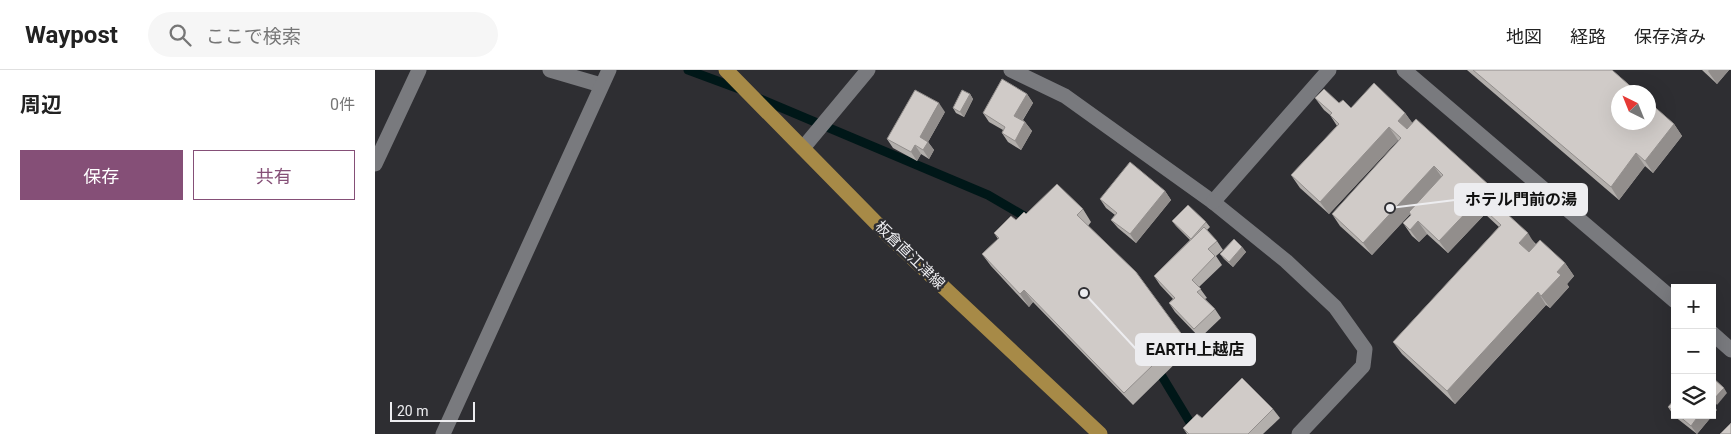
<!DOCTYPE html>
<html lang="ja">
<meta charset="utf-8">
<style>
:root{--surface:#fff;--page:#f6f6f6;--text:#222;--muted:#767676;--line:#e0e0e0;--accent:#854f77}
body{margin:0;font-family:Roboto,"Noto Sans JP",sans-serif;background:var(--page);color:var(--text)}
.controls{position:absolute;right:15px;bottom:15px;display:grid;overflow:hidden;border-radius:0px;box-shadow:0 5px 20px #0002}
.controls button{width:45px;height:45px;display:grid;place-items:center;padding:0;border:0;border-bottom:1px solid var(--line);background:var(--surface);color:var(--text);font:25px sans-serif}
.compass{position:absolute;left:1236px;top:15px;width:45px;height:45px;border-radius:50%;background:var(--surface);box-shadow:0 5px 20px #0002;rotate:317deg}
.scale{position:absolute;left:15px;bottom:12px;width:85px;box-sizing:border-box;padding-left:5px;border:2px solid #ededf0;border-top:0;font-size:14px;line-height:18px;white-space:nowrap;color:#ededf0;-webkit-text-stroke:4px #2e2e32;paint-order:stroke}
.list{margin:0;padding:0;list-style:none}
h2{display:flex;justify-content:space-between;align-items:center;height:65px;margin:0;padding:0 20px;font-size:21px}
h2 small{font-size:16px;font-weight:400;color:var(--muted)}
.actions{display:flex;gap:10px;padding:15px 20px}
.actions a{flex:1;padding:11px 0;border:1px solid var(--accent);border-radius:0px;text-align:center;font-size:18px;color:var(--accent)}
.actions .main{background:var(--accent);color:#fff}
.icon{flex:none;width:28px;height:28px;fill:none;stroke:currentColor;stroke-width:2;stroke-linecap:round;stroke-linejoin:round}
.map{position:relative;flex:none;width:1356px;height:364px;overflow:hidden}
header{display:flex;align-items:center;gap:30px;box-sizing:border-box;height:70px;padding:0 25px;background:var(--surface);border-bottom:1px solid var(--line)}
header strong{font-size:24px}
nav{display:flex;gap:28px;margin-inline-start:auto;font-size:18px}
.search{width:350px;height:45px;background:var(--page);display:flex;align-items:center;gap:12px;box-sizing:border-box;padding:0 18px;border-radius:28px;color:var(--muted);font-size:19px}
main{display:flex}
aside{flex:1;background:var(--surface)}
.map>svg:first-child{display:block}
</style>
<header>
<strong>Waypost</strong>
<div class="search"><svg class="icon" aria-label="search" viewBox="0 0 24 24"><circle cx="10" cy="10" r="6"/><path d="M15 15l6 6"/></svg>ここで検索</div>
<nav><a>地図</a><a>経路</a><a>保存済み</a></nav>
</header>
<main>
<aside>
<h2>周辺<small>0件</small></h2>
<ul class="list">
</ul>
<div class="actions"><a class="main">保存</a><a>共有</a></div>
</aside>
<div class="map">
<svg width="1356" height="364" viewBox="0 0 1356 364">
<rect width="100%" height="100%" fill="#2e2e32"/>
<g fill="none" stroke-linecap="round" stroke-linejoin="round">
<g stroke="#001718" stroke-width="9">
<polyline points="313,0 367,20"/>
<polyline points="383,28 613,125 656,150"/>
<polyline points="782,298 822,364"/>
</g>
<g stroke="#797a7e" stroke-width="15">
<polyline points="175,0 226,15"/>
<polyline points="636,0 690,26 838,132 911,191 960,237 990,279 988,296 924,364"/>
<polyline points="1029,0 1300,231"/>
<polyline points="428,78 493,0"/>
<polyline points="0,94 44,0"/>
<polyline points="838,132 954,0"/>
<polyline points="1337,263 1356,280"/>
<polyline points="68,364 234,0"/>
</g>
<polyline stroke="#a78a47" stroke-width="15" points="351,0 515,167 725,364"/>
</g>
<g fill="#b3afac">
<polygon points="1092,0 1237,0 1299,54 1307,66 1278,103 1270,96 1244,130"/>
<polygon points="1327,0 1354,0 1342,14"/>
<polygon points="595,24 598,29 589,47 581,43 578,38"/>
<polygon points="652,24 658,33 648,50 650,52 657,61 646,80 633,72 627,63 628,60 614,52 608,43"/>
<polygon points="940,28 964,33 976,38 1030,43 1037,53 1114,115 1122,128 1119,132 1161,174 1190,193 1199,206 1192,214 1194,217 1175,238 1171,235 1080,334 1027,284 1018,272 1124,157 1110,144 1073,183 1052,164 1044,172 1037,166 1028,153 1036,145 1035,144 997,185 965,156 957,144 1024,71 1023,70 954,144 925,118 916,105 962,56 955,45 949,40"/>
<polygon points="570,42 553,72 559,80 554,89 546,84 542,91 518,78 512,69"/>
<polygon points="790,121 796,130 761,173 743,158 736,150 740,145 731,138 725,129"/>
<polygon points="708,139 716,152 713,156 808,266 816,278 758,335 658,232 654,237 616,196 607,184 623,169 619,163 641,150"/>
<polygon points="797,151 831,152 835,157 832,160 842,171 848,180 841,186 847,195 824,217 832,228 830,229 840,239 846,248 825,268 800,242 794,233 798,229 785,215 779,206 815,170 801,156"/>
<polygon points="867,177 871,182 858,197 849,189 845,184"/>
<polygon points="1300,329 1300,345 1337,345 1342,340 1322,364 1299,346 1293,337"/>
<polygon points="898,339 905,348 888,364 812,364 808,358 827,348"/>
</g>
<g fill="#928e8c">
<polygon points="1334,0 1354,0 1342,14 1333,1"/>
<polygon points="595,24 598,29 589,47 585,42"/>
<polygon points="652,24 658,33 645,54 639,46"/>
<polygon points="564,33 570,42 553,72 559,80 554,89 548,80 545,67"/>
<polygon points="1030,43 1039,55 1032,63 1023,51"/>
<polygon points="650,52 657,61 646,80 640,71"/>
<polygon points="1299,54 1307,66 1278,103 1270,91"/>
<polygon points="1014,57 1023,70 954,144 945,132"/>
<polygon points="540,75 546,84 542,91 536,82"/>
<polygon points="1261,83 1270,96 1244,130 1236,117"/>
<polygon points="1059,96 1068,109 997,185 988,173"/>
<polygon points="790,121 796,130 761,173 755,164"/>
<polygon points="1101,132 1110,144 1073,183 1064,171"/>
<polygon points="1043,151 1052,164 1044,172 1035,160"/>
<polygon points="1153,163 1161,176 1153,185 1144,173"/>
<polygon points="867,177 871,182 858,197 854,192"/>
<polygon points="1190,193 1199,206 1192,214 1194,217 1175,238 1166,226 1182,202"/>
<polygon points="649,220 658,232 654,237 645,224"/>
<polygon points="1163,222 1171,235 1080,334 1072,321"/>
<polygon points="1349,318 1352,323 1342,335 1338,330"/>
<polygon points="1337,333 1342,340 1322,364 1316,356 1324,345 1337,345"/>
</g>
<g fill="#d0cbc8" stroke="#928e8c">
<polygon points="1098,0 1237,0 1262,22 1244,22 1244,52 1274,52 1274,32 1299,54 1270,91 1261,83 1236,117"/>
<polygon points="627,9 652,24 639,46 650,52 640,71 627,63 630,57 608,43"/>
<polygon points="999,13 1030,43 1023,51 1032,59 1041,49 1114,115 1108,122 1153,163 1144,173 1154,182 1165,170 1190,193 1182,202 1186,205 1166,226 1163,222 1072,321 1018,272 1126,155 1101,132 1064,171 1043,151 1035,160 1028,153 1036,145 1034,142 1068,105 1059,96 988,173 957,144 1026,68 1014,57 945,132 916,105 964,54 955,45 957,43 940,28 949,19 964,33 968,30 976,38"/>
<polygon points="540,20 564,33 545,67 553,72 548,80 540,75 536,82 512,69"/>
<polygon points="587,20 595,24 585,42 578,38"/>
<polygon points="755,92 790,121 755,164 736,150 742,143 725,129"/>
<polygon points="682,114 708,139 702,145 761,202 808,266 749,323 649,220 645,224 607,184 624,168 619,163 636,146 641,150 649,142 651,144"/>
<polygon points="813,135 831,152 816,169 797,151"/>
<polygon points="829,157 842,171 833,179 840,186 817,210 826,219 822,222 840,239 819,259 794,233 800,228 779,206"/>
<polygon points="859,169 867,177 854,192 845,184"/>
<polygon points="1337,307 1349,318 1338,330 1337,329"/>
<polygon points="867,308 898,339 873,364 814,364 808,358 822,344 827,348"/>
<polygon points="1300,329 1300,342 1293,337"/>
<polygon points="1303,345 1324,345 1316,356"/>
<polygon points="1356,353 1356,364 1345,364"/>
</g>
<g text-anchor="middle" stroke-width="5" stroke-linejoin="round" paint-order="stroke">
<g font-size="15" fill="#ededf0" stroke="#2e2e32">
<text transform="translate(535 185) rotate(44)" y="5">板倉直江津線</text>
</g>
</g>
<path fill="none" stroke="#ededf0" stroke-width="2" d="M1015 138L1080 130M709 223L761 279"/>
<g fill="#ededf0" stroke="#2e2e32" stroke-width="2">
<circle cx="1015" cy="138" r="5"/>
<circle cx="709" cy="223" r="5"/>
</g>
<g fill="#ededf0" stroke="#ededf0" stroke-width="2">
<rect x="1080" y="114" width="132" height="31" rx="5"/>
<rect x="761" y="264" width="119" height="31" rx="5"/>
</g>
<g font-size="16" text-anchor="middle" font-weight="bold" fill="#111">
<text x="1146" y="135">ホテル門前の湯</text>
<text x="820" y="285">EARTH上越店</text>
</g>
</svg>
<div class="controls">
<button>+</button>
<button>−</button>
<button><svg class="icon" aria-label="layers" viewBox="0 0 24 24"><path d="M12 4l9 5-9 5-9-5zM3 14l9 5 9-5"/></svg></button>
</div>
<svg class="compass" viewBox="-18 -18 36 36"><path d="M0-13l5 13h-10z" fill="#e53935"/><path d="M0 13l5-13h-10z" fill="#767676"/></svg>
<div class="scale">20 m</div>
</div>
</main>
